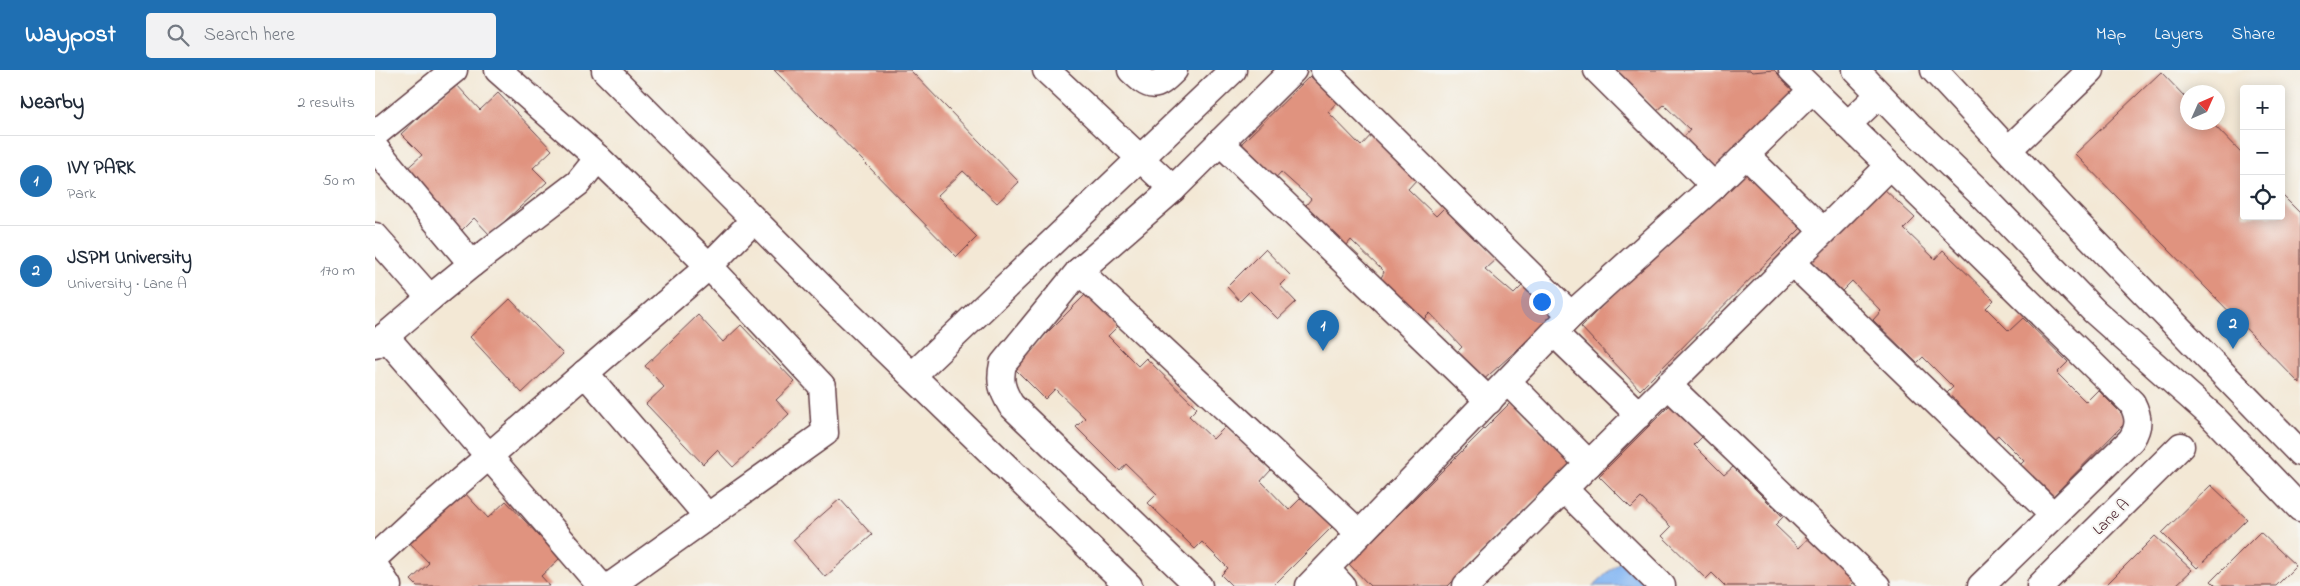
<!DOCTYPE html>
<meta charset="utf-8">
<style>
:root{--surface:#fff;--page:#f2f2f3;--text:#1f2937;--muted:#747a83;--line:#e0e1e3;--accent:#1f6fb2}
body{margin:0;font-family:"Indie Flower",sans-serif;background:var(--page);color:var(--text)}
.controls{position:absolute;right:15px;top:15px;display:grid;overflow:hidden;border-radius:5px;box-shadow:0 2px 12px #0003}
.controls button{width:45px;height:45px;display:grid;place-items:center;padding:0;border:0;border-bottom:1px solid var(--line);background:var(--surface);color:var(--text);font:25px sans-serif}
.compass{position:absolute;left:1805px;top:15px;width:45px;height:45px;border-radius:50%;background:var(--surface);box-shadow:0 2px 12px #0003;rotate:45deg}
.you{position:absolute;left:1166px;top:231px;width:18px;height:18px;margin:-12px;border:4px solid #fff;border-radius:50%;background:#1a73e8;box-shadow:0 0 0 8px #1a73e833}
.badge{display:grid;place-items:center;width:32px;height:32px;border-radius:50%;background:var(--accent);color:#fff;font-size:16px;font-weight:700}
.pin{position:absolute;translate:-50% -41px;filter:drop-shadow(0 1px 2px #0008)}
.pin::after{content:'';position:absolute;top:26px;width:18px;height:15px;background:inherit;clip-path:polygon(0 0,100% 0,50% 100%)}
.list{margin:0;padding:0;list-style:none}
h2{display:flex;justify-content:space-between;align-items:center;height:65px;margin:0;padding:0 20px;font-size:21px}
h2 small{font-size:16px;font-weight:400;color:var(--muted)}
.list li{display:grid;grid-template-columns:32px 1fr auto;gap:15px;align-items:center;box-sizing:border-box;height:90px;padding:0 20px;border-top:1px solid var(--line)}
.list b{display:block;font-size:19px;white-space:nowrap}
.list p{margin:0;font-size:16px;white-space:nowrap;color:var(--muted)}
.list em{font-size:16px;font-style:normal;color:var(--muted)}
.icon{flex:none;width:28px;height:28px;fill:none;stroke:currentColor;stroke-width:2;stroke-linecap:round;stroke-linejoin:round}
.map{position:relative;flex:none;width:1925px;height:516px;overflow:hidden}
header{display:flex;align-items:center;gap:30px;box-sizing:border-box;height:70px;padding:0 25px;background:var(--accent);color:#fff}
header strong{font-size:24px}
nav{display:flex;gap:28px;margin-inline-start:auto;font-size:18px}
.search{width:350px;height:45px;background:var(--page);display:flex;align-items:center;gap:12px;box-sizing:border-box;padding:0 18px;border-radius:5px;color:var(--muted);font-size:19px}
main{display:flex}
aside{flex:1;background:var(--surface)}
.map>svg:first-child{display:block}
</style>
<header>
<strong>Waypost</strong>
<div class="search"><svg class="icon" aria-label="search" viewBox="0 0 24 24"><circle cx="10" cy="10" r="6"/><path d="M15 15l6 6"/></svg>Search here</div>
<nav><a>Map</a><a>Layers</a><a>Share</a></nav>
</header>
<main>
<aside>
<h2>Nearby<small>2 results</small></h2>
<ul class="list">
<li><span class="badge">1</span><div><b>IVY PARK</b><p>Park</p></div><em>50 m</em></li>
<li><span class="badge">2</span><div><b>JSPM University</b><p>University · Lane A</p></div><em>170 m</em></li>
</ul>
</aside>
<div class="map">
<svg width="1925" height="516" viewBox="0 0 1925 516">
<rect width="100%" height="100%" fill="#f6f6f2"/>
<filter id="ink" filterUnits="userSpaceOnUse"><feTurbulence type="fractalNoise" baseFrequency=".02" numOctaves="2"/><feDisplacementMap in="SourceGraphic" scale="10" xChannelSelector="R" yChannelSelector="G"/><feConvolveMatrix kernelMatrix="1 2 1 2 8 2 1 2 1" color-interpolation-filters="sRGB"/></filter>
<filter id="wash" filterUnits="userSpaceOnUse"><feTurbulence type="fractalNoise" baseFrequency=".0096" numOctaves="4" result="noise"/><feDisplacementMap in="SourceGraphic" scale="20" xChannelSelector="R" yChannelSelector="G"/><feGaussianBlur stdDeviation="1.12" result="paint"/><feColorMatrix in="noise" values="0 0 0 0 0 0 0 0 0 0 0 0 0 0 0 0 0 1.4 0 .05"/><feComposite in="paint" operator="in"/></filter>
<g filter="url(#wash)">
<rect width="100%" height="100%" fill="#f3e8d5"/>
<polygon fill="#86b7f2" stroke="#686b8e" points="1254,483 1287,516 1218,516"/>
<g id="blocks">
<g fill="#e0937f">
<polygon points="399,0 535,0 644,112 622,133 588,101 562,126 602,167 582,187"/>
<polygon points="1240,0 1375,0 1377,2 1399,0 1419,20 1340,100 1308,68 1315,60 1289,35 1282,41"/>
<polygon points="1786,2 1812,29 1812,52 1836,52 1869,86 1869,146 1906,146 1906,124 1925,143 1925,314 1700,84"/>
<polygon points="935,6 963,31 953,42 986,76 998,63 1043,108 1033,119 1061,146 1072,135 1122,188 1110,199 1139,224 1152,211 1182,244 1105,313 1078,286 1087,277 1055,243 1043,255 1002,216 1009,202 976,170 967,181 927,140 936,129 906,102 896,113 862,78"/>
<polygon points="80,13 105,40 123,23 177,80 158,98 172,112 115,165 99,148 85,162 28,102 47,85 26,64"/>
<polygon points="1369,95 1428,156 1265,320 1206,257"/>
<polygon points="1507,117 1540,148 1529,159 1560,189 1568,180 1619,230 1611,238 1634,261 1648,248 1693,292 1682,303 1711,332 1723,320 1753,350 1675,429 1642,398 1649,391 1623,365 1616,371 1570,325 1578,317 1548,287 1542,293 1498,250 1506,241 1477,211 1467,221 1435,190"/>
<polygon points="890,179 915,205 905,215 921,232 903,249 875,221 865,231 852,217"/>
<polygon points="711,224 743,256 733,266 763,296 771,288 822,338 814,346 838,369 851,356 896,400 886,411 914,440 927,427 957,457 898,516 857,516 846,505 853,498 827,472 820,479 773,433 782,424 751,394 745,401 701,357 710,348 680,319 670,329 638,297"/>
<polygon points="135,229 188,284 147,323 95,267"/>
<polygon points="323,245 348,272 366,255 420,312 401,330 414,344 358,397 342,380 328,394 271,334 289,317 270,296"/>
<polygon points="1137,331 1196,392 1073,516 995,516 974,494"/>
<polygon points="1297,333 1329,365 1319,375 1349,405 1358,397 1408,447 1400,455 1424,478 1437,464 1482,509 1475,516 1350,516 1337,503 1331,509 1287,466 1296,457 1266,428 1256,438 1224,406"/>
<polygon points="1836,415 1872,449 1822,498 1787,463"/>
<polygon points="88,421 113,448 131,431 185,488 166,506 175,516 42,516 36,510 54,493 34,472"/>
<polygon points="465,429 497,465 450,507 418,470"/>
<polygon points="1885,462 1921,496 1901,516 1841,516 1836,511"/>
<polygon points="1780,466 1817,500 1800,516 1733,516 1731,515"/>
</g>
</g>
</g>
<g filter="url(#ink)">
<use href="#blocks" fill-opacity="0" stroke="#633d44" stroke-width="1"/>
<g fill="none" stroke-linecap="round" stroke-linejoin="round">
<g stroke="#633d44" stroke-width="29">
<g id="minor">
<polyline points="123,0 223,88 334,196 447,316 450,363 235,516"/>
<polyline points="230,0 462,233 754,516"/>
<polyline points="671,0 798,119"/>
<path d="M756,0c20,19 23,20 43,0"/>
<polyline points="949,0 1196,245 1339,116 1437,20"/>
<polyline points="1222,0 1339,116"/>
<path d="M1417,0l340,333c7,14 8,23 -1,37l-150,146"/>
<polyline points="1481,0 1535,56 1604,122 1719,241 1836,345 1925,438"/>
<polyline points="1559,0 1691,142 1925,383"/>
<polyline points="1472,55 1504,25"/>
<polyline points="0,64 79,0"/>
<polyline points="845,72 1114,331"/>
<polyline points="0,78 97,194 203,113 223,88"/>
<polyline points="1634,79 1716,0"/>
<polyline points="1371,85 1448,161"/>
<polyline points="0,166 55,228 0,275"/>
<polyline points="1417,192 1677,444"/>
<polyline points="704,201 984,463"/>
<polyline points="55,228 97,194"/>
<polyline points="1179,263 1264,345"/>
<polyline points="10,266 226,516"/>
<polyline points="210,303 333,447"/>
<polyline points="538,305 858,0"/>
<polyline points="1133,312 1214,394"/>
<polyline points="1293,315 1502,516"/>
<polyline points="1189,419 1287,516"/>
<polyline points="0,487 40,450 334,196 379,150"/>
<polyline points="0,496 13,516"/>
<polyline points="952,500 967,516"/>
<path d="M824,516l-188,-181c-9,-15 -12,-24 -8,-41l76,-93 94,-82 120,-119"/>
<polyline points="934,516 1196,245"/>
<polyline points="1091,516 1514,96"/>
<polyline points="1665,516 1806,376"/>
</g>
</g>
<use href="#minor" stroke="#fff" stroke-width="26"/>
</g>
</g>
<g text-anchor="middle" stroke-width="4" stroke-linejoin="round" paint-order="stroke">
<g font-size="16" fill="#4a1f2b" stroke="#f6f6f2">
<text transform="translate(1735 446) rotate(-45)" y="6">Lane A</text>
</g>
</g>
</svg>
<div class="controls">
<button>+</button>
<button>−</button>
<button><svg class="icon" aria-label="locate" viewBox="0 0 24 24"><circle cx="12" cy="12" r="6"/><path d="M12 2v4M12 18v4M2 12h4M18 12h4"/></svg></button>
</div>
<svg class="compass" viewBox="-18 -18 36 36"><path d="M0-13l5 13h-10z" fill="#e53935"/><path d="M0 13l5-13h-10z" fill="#747a83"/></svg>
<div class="you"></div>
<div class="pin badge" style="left:948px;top:281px">1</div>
<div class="pin badge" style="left:1858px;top:279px">2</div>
</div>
</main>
